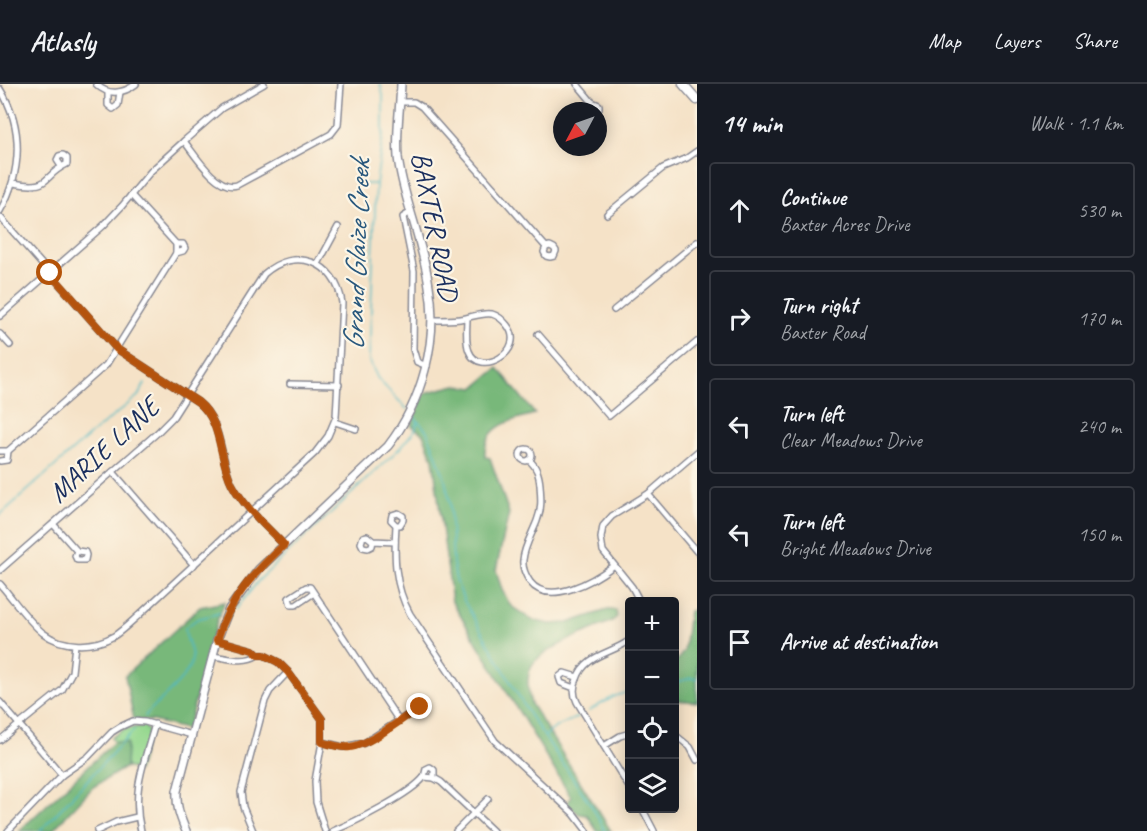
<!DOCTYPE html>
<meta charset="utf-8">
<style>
:root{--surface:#171b24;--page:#20242c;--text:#f1f3f6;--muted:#9ea1a6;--line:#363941}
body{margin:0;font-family:Caveat,sans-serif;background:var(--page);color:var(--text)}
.controls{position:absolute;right:18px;bottom:18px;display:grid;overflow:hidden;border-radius:6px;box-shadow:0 3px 15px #0003}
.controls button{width:54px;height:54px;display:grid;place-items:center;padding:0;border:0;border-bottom:2px solid var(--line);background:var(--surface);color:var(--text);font:30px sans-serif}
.compass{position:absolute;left:553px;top:18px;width:54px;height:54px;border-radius:50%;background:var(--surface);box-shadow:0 3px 15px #0003;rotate:229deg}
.stop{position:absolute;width:18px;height:18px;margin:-14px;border:4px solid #b45309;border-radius:50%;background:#fff}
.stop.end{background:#b45309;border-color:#fff;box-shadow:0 2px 6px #0008}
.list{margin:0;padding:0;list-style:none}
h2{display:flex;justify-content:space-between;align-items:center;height:78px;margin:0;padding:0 24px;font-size:26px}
h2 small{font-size:20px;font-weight:400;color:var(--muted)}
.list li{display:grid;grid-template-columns:39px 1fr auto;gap:18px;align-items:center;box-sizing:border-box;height:96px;margin:0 12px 12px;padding:0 12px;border:2px solid var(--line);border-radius:6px}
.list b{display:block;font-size:22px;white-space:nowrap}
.list p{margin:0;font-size:20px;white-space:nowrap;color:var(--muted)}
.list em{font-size:20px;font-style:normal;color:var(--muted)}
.icon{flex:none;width:33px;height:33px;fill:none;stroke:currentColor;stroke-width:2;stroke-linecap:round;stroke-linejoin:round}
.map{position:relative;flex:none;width:697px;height:747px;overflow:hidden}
header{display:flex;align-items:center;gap:36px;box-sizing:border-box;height:84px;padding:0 30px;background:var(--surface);border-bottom:2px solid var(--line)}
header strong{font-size:28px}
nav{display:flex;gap:33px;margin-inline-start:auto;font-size:21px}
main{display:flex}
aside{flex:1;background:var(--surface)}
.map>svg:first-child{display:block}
</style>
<header>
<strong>Atlasly</strong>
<nav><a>Map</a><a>Layers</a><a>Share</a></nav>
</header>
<main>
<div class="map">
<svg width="697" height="747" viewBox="0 0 697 747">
<rect width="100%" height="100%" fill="#fcf5e5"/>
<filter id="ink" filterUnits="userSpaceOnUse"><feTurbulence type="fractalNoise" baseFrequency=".0167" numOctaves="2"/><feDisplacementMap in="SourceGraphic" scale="12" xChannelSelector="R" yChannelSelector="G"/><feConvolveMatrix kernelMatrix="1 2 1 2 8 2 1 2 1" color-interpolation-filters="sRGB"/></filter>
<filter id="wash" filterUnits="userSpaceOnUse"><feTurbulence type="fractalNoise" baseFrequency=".008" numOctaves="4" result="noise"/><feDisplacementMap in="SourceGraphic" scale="24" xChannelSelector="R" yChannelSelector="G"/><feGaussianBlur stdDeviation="1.35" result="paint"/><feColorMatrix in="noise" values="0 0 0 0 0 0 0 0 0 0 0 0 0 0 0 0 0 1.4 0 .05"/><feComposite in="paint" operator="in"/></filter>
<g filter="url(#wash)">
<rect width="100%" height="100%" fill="#f5e2c7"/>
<polygon fill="#95d88f" stroke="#588476" stroke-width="1.5" points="144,642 149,648 138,687 126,683 127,660 114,658 111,654 124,645"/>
<g fill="#78b87a" stroke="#4a746c" stroke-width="1.5">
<path d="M498,284l37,46c-24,6 -52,12 -50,43l5,1 19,55 -13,57 6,20 9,16 21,14 18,4 18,-1 39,-13h9l1,7 -5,4c-19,9 -74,29 -81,46 -5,11 -3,25 0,37l80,127h-14l-10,-16 -8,-1 -12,-10 4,-7 -119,-195 -19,-143 -10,-25 -12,-9 14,-32 31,-8 18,3z"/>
<polygon points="225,518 217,537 188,643 185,645 153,637 134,636 125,592 200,523"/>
<polygon points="697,525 697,618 675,616 675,579 684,567 689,527"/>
<polygon points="114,658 127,659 126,683 93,703 52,747 19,747"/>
</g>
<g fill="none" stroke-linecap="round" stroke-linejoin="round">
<g stroke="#4bb9c5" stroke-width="1.5">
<polyline points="380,0 383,11 383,49 376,100 369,276 378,295 407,325"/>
<polyline points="364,100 375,100"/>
<polyline points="411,329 427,347 444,392 450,418 453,479 456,496 464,517 529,630 593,724 605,747"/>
<polyline points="0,431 90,351 138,312 145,300"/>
<polyline points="236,525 259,496 400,364 415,346 418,337"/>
<polyline points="674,599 691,594 697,595"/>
<polyline points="589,627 613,613 630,607"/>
<path d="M145,632c11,-14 49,-41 47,-60 -1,-10 -7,-18 -7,-28l12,-9 23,-6"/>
<polyline points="545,652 556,643 578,633"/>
<polyline points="40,747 134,646"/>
</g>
</g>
</g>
<g filter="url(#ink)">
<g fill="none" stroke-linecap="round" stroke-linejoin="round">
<g stroke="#888892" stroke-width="8">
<g id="minor">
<path d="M96,0c12,12 27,10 40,0"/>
<polyline points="577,0 592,18 591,27"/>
<path d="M0,5c24,38 22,83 0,122"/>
<polyline points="108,9 108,21 113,25 118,21 120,8"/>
<polyline points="400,18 414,18 422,23 546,163 544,168 546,172 550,173 554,172 556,167 554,164 550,162 546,163"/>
<polyline points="592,18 599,21 599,25 596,27"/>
<polyline points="559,48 562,47"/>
<path d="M184,57c11,14 33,50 53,44l94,-51 7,-9 3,-41"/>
<path d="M13,99c40,7 27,-6 54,-19v-6l-4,-3 -4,1 -2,4 4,6"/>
<polyline points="411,128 403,133 414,187 413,265 417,278 427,282"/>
<polyline points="607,130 663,84 687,74 697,67"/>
<path d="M0,133l117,132 81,53c25,20 21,55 34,82 12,23 34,42 52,61"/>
<polyline points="176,169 183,167 185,164 183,160 176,160"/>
<polyline points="318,180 338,143"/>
<polyline points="614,226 697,158"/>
<polyline points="0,232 103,142 122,122 151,87 184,57 222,24 264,0"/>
<path d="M432,236c9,0 19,0 28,-1 10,-1 22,-7 32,-5 7,2 11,6 15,11 21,26 -28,53 -38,26 -4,-9 -2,-23 -2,-33"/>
<polyline points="0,250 10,261"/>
<polyline points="538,250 609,332 697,258"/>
<polyline points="290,300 339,301"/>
<polyline points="335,338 356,345"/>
<circle cx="526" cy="371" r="6"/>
<polyline points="0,367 8,367 106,281 176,169 176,160 131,111"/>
<path d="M529,376c8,7 10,15 11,25 1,13 2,24 -3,36 -5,13 -13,26 -14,39 -1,8 3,16 7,22 19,25 65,-2 83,-16"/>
<polyline points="0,377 7,376 8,367"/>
<polyline points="113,388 194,481"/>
<polyline points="648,410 697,468"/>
<polyline points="53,440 77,467 85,468 86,471 85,476 77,476 75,472 77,467"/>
<path d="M396,441h4l3,-5v-4l-5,-3 -6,2 -1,5 5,5c-2,32 -2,60 14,89l85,127 79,73 13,17"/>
<polyline points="373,457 372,462 368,464 363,463 361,459 363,453 367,452 373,457 395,458"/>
<path d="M0,486l157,-137 16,-16 91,-143c31,-28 72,-13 78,29l-6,114 -8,19 -13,17 -176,162c-8,7 -16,15 -25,21 -21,12 -51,12 -71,-3 -16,-13 -29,-33 -43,-49"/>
<polyline points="314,509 296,521 291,521 289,514 306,503 310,503 314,509 399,637"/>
<polyline points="640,518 632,503 603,467 601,454 603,442 612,432 648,410 697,368"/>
<polyline points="217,556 253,566 258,571 264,571 278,578 288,588 322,635 322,658 315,697 316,718 325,747"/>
<path d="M630,556c-18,14 -45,14 -53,39 -4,8 -4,15 0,23l53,87"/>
<path d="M213,572c16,2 31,8 45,-1"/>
<polyline points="574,604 561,599 559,593 564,589 577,593"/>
<polyline points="0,618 62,691"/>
<polyline points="674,650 690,663 697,676"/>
<polyline points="0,656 62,606 72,588 75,561"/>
<polyline points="322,658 343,663 364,659 420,623"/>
<polyline points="604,662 620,652 630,649"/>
<polyline points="424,693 426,685 430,683 434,686 434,694"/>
<polyline points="642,724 654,747"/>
<polyline points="8,747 62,691 88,673 112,648 120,643 133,637 145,638 192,651"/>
<polyline points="97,747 116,738 137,733"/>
<path d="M141,747c-10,-40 3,-68 14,-107"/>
<polyline points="253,747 243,723 241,708 265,617 270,607 288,588"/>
<path d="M333,747c22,-9 78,-37 91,-54l10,1 7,4 52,49"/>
<polyline points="456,747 488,715"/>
</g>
</g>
<g stroke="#888892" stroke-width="10">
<path id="major" d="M186,747c-6,-14 -10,-25 -9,-40l40,-151 12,-31 30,-40 129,-123c34,-44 51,-106 41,-160 -2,-17 -7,-33 -11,-49 -7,-26 -17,-53 -20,-80 -2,-24 2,-49 3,-73"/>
</g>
<g stroke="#888892" stroke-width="11">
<polyline id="highway" points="683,0 697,16"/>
</g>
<use href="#minor" stroke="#fff" stroke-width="5"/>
<use href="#major" stroke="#fff" stroke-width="7"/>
<use href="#highway" stroke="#fff" stroke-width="8"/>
</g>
</g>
<g fill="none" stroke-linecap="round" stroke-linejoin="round" filter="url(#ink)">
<path stroke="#b45309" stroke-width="8" d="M50,189l67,76 81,53c25,20 20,55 34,82 12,23 34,42 52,61 -31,29 -54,53 -67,95l36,10 5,5h6l14,7 10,10 34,47v23c9,3 19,6 28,5 22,-3 51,-28 70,-40"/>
</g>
<g text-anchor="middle" stroke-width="4.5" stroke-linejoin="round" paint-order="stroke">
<g font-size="28" fill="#1b2f5e" stroke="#fcf5e5">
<text transform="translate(436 142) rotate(79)" y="10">BAXTER ROAD</text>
<text transform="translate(103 365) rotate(-43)" y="10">MARIE LANE</text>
</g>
<g font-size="30" font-style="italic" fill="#29587d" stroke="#fcf5e5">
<text transform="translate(356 171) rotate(-88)" y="10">Grand Glaize Creek</text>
</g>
</g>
</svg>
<div class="controls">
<button>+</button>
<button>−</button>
<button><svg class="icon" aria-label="locate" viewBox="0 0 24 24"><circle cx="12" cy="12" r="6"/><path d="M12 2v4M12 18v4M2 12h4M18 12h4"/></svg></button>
<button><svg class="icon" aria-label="layers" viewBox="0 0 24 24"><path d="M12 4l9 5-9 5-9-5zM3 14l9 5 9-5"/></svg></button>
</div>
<svg class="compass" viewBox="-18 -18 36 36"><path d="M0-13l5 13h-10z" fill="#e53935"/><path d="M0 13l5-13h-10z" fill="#9ea1a6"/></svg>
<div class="stop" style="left:50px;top:189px"></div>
<div class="stop end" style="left:420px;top:623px"></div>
</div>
<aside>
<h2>14 min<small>Walk · 1.1 km</small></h2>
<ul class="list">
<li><svg class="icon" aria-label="ahead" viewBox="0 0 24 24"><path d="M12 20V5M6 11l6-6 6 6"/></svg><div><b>Continue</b><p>Baxter Acres Drive</p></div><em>530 m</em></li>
<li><svg class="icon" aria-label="right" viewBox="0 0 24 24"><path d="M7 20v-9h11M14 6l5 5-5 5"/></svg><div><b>Turn right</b><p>Baxter Road</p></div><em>170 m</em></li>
<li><svg class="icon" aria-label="left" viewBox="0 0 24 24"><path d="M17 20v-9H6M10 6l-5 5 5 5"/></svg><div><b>Turn left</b><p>Clear Meadows Drive</p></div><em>240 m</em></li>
<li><svg class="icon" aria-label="left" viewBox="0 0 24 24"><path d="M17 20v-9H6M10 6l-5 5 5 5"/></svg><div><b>Turn left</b><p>Bright Meadows Drive</p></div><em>150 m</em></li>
<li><svg class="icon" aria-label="arrive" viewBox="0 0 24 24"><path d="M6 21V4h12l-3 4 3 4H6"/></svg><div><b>Arrive at destination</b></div></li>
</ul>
</aside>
</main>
